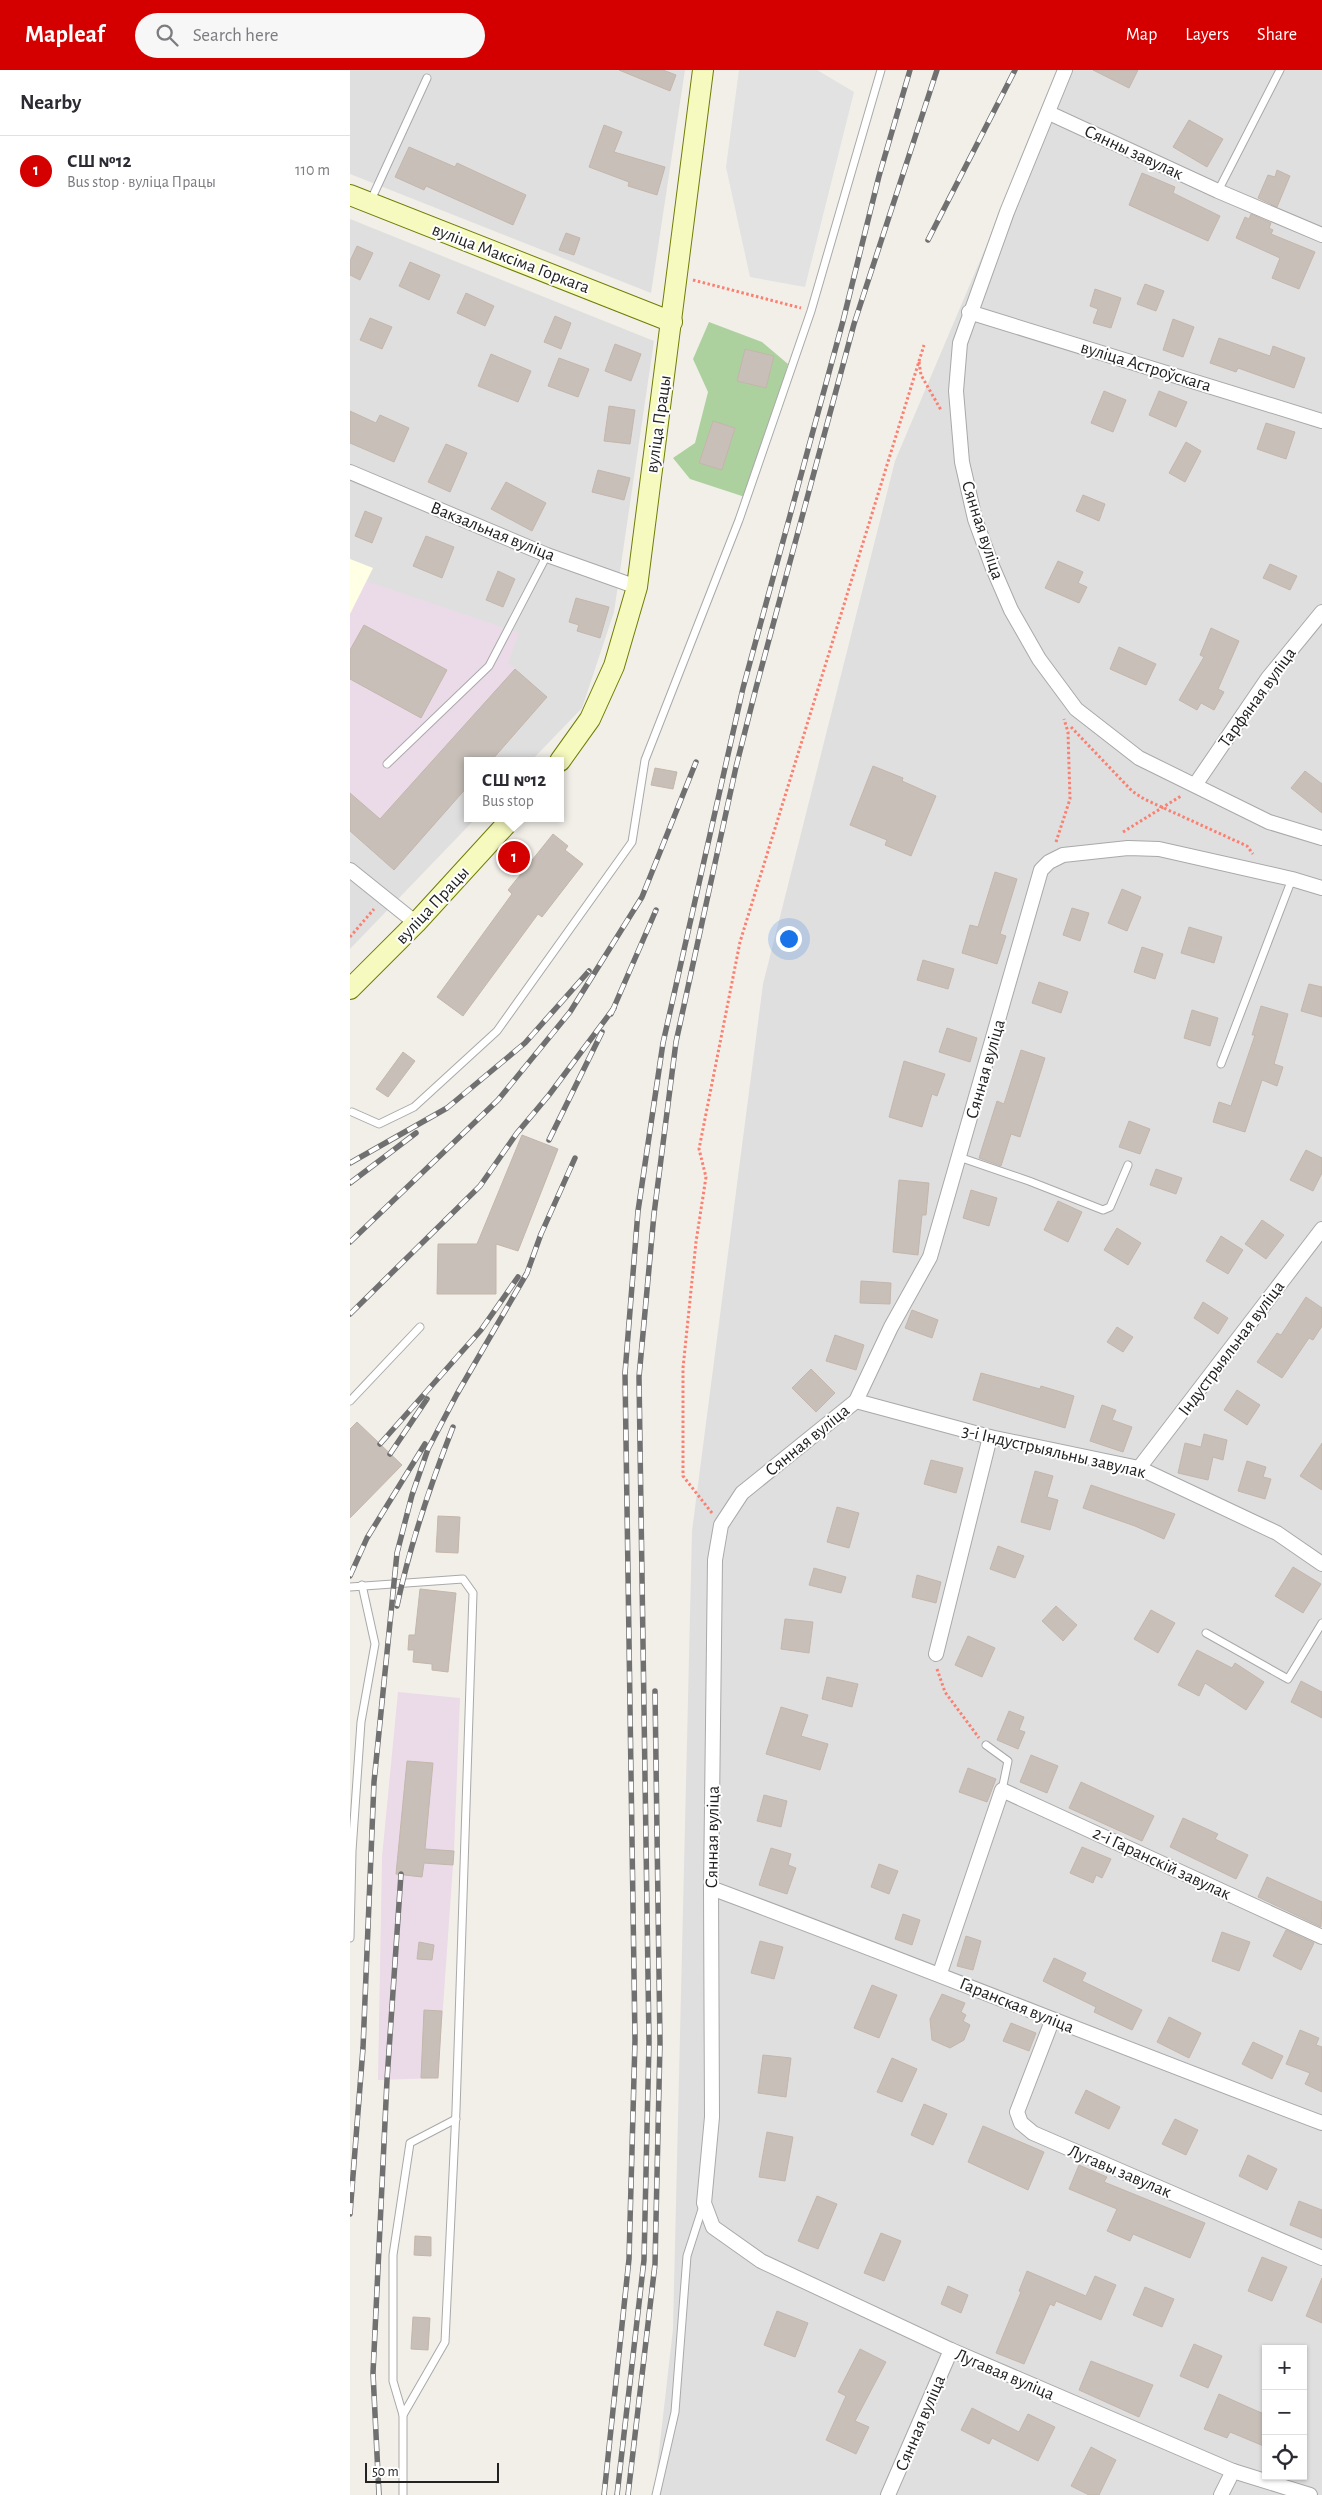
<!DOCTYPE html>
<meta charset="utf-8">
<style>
:root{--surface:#fff;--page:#f7f7f7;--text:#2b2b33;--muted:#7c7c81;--line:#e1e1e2;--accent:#d40000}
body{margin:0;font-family:"Alegreya Sans",sans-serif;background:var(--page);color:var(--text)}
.controls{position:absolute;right:15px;bottom:15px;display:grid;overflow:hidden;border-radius:0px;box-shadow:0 1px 4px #0004}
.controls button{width:45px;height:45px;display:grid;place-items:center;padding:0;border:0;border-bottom:1px solid var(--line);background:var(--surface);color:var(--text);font:25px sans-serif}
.scale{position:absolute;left:15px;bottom:12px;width:134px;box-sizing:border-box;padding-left:5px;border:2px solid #222;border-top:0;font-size:14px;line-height:18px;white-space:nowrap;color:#222;-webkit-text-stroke:4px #fff;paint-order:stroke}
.you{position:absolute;left:438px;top:868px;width:18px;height:18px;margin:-12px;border:4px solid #fff;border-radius:50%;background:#1a73e8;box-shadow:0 0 0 8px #1a73e833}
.badge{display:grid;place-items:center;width:32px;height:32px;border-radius:50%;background:var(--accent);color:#fff;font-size:16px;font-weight:700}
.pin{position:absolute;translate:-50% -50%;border:2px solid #fff;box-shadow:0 1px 5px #0006}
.popup{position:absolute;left:114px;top:687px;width:100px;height:65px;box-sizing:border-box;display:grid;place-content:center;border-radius:0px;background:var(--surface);filter:drop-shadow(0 1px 4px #0005);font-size:16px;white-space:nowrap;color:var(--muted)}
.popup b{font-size:19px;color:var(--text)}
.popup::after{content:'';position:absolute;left:50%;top:100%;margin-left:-10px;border:10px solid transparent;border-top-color:var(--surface)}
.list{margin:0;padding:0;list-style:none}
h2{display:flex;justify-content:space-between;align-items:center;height:65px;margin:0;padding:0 20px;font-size:21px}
h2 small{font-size:16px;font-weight:400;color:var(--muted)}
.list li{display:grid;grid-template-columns:32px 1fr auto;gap:15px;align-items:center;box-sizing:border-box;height:70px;padding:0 20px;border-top:1px solid var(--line)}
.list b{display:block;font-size:19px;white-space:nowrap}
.list p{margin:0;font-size:16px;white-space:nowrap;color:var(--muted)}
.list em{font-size:16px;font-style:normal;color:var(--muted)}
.icon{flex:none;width:28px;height:28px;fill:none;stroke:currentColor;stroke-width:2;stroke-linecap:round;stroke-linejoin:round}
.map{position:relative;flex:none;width:972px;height:2425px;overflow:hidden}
header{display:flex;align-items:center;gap:30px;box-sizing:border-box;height:70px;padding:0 25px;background:var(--accent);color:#fff}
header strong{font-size:24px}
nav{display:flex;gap:28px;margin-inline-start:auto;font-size:18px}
.search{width:350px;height:45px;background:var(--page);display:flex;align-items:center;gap:12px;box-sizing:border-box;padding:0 18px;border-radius:28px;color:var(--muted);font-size:19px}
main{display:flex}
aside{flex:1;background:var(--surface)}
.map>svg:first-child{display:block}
</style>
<header>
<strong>Mapleaf</strong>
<div class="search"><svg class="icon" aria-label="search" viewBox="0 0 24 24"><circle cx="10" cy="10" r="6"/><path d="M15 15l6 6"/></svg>Search here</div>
<nav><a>Map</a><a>Layers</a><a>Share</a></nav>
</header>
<main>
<aside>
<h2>Nearby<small></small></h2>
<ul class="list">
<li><span class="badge">1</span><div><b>СШ №12</b><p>Bus stop · вуліца Працы</p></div><em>110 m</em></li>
</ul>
</aside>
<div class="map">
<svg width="972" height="2425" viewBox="0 0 972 2425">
<rect width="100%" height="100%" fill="#f2efe9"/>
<g fill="#e0dfdf" fill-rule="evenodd">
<polygon points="0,0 335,0 301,223 0,104"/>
<path d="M711,0h261v2425h-668l19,-166 19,-798 71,-547 132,-523zM916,2279h37v127h-37z"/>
<polygon points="0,149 304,271 264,542 232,638 181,691 118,691 118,748 126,748 0,879"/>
</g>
<g fill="#ebdbe8">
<polygon points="16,511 169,563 158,593 197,627 141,691 118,691 118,716 44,800 0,761 0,544"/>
<polygon points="48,1622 110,1628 104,1781 88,2008 28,2010 32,1787"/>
</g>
<polygon fill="#ffffe5" points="0,489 23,498 0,544"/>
<polygon fill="#add19e" points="359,252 412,272 438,294 398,428 340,409 323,388 345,373 358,322 343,289"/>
<polygon fill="#e2e2e2" points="389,0 467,0 504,22 455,217 400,207 376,97"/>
<g fill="#c7bfb8" stroke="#c4b6ab">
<polygon points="269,0 313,0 326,5 320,21"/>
<polygon points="743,0 788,0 779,18"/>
<polygon points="839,50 873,69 857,97 823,77"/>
<polygon points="254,55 272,62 264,82 315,97 307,125 278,116 279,112 239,97"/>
<polygon points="59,77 105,97 107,93 176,125 163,155 76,116 74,120 45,107"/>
<polygon points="927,100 940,106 927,137 908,128 918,105 925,107"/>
<polygon points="792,103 825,117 823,123 870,146 858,171 779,135"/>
<polygon points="901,144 921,153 919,158 923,160 921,164 965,182 949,219 922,208 930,188 886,168 895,147 899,149"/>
<polygon points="216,163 230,168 224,185 209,180"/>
<polygon points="7,176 23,183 10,210 0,205 0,191"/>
<polygon points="60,192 90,205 79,230 49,216"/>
<polygon points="795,214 814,221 806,241 787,234"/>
<polygon points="745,219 771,228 761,258 743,253 748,239 740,236"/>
<polygon points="116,223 144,236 135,256 107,243"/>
<polygon points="205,246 221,253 211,279 194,272"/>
<polygon points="20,248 42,257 32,279 10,270"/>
<polygon points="823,249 844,257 833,287 813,280"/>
<polygon points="869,268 920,286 923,276 955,288 944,318 888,298 886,302 860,293"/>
<polygon points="265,274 291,284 281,311 255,301"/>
<polygon points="395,279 424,286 416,318 387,311"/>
<polygon points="141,284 181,301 168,332 128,316"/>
<polygon points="209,288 239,299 228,327 198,316"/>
<polygon points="754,321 776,330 763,362 741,353"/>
<polygon points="809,321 837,332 826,357 799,345"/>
<polygon points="259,336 285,340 280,374 254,371"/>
<polygon points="0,341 26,353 30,345 59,358 44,392 0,373"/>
<polygon points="363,351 385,358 372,400 349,393"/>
<polygon points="916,353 945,362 936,389 907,379"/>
<polygon points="836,372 851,381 835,412 819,403"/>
<polygon points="96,374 117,383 100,422 78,412"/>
<polygon points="248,400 280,408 274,430 242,422"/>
<polygon points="156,412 196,433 182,461 141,439"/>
<polygon points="733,425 755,434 749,451 726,441"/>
<polygon points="15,441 32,448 22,473 5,466"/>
<polygon points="76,466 104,477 92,508 63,496"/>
<polygon points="708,491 733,502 728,513 737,517 729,533 695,518"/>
<polygon points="920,494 947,506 940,520 913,508"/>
<polygon points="148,501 165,509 153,537 136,530"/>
<polygon points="226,528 259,537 250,568 227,561 229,555 219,552"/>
<polygon points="14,555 97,600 71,648 0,609 0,580"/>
<polygon points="861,558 889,571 868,619 874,622 864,640 851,633 847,640 829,630 854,587 850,585"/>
<polygon points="769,577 806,594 796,615 760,599"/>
<polygon points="165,599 197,627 141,691 118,691 118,716 44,800 0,761 0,723 30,749"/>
<polygon points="523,696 553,708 552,711 586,726 561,786 535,775 537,770 500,755"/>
<polygon points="305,698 327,702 323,719 301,715"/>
<polygon points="955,701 972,714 972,743 941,718"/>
<polygon points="203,764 218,776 215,780 233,794 192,847 188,844 113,946 87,927 162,824 158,820"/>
<polygon points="645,802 667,809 650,864 656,866 647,894 612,883 620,855 628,857"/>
<polygon points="772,819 791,827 777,861 758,853"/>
<polygon points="722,838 739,843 730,871 713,865"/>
<polygon points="839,857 872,867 864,893 831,883"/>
<polygon points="792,877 813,884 805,909 784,902"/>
<polygon points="573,890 604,899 598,919 567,910"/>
<polygon points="689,912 718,922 711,943 682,933"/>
<polygon points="959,914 972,917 972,947 951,941"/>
<polygon points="911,936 938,944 924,994 933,997 927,1016 912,1010 895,1062 863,1052 869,1032 881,1036 905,965 902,965"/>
<polygon points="842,940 868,948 860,976 834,968"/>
<polygon points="597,958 627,968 620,992 589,982"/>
<polygon points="671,980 695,988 670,1067 661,1064 651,1096 629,1088 647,1031 654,1034"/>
<polygon points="53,982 65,991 38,1027 26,1019"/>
<polygon points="554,991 595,1004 587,1026 582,1024 572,1057 539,1047"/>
<polygon points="779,1051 800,1059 790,1084 769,1077"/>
<polygon points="172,1065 208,1079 168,1181 146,1174 146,1224 87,1224 88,1174 127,1174"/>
<polygon points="956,1080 972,1088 972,1103 963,1121 940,1110"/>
<polygon points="806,1099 832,1108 826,1124 800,1115"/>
<polygon points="549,1110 579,1113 576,1145 572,1145 568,1185 543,1182"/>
<polygon points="621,1120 647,1128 639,1156 613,1148"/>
<polygon points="708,1131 732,1142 718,1172 694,1160"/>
<polygon points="912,1150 934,1165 916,1189 895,1174"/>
<polygon points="767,1158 791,1173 778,1195 754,1180"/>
<polygon points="871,1166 893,1180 878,1204 856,1191"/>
<polygon points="511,1211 541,1213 540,1234 510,1233"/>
<polygon points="956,1227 972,1238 972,1256 963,1270 959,1268 932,1308 907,1292 927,1263 931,1265"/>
<polygon points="853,1232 878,1248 868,1264 844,1248"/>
<polygon points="562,1240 588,1250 582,1268 555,1258"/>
<polygon points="767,1257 783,1267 773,1282 757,1272"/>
<polygon points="485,1265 514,1275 506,1300 476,1291"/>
<polygon points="461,1299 485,1323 466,1342 442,1318"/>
<polygon points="631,1303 690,1319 691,1316 724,1326 715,1358 623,1330"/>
<polygon points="887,1320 910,1335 897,1355 874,1340"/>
<polygon points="752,1335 766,1340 762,1350 782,1357 773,1382 740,1371"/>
<polygon points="7,1352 52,1395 0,1448 0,1359"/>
<polygon points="854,1364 877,1370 873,1390 863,1387 858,1410 828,1403 835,1373 851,1377"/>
<polygon points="972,1373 972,1420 950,1406"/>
<polygon points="581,1390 613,1398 606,1423 574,1414"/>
<polygon points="897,1391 916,1397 913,1407 921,1409 915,1429 888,1421"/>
<polygon points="685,1401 703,1406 697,1427 708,1430 700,1460 671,1452"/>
<polygon points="741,1415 825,1444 814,1469 785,1456 733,1438"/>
<polygon points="487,1437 509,1443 499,1478 477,1472"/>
<polygon points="88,1446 110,1447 108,1483 86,1482"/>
<polygon points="648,1476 674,1486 665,1508 640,1499"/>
<polygon points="943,1497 971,1514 953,1543 925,1526"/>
<polygon points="464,1498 496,1507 491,1523 459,1515"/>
<polygon points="567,1505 591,1512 586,1533 562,1527"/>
<polygon points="70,1519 106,1523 98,1602 82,1600 82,1594 63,1592 64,1580 58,1580 59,1565 65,1565"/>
<polygon points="706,1536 727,1555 713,1571 692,1551"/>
<polygon points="801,1540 825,1553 808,1583 784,1569"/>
<polygon points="435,1549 463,1552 459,1583 431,1579"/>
<polygon points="618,1566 645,1578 632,1607 605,1595"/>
<polygon points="847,1580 882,1598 885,1593 914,1612 896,1640 855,1613 849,1626 828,1615"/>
<polygon points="477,1607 508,1614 502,1637 472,1629"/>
<polygon points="951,1611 972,1622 972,1648 941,1632"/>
<polygon points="431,1637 458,1645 451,1666 478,1674 470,1700 416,1684"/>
<polygon points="659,1641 674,1647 669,1660 675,1662 668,1679 647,1670"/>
<polygon points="681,1685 708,1696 697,1723 670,1712"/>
<polygon points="57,1691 83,1693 75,1779 104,1781 103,1795 74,1793 72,1807 46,1804"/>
<polygon points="618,1698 646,1709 637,1732 609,1722"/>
<polygon points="731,1712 804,1746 792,1771 719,1738"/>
<polygon points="414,1725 437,1731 431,1757 407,1751"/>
<polygon points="833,1748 868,1764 865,1769 898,1785 886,1809 820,1777"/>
<polygon points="732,1777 761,1789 752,1808 746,1805 743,1813 720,1803"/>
<polygon points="421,1778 441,1784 438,1795 446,1798 437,1824 409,1815"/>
<polygon points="529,1794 548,1801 539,1824 521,1817"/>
<polygon points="917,1807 972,1832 971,1857 908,1827"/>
<polygon points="553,1844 570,1850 562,1875 545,1869"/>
<polygon points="936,1860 964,1873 951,1900 923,1886"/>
<polygon points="872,1862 900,1872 889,1901 862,1891"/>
<polygon points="616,1866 631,1871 623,1900 607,1896"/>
<polygon points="410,1871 433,1877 424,1909 401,1903"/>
<polygon points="69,1872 84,1875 82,1890 67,1889"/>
<polygon points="704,1888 736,1903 732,1911 792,1940 782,1960 744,1942 746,1937 693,1911"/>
<polygon points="522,1915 547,1925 529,1968 504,1958"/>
<polygon points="592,1924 615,1933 611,1942 616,1945 613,1951 620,1955 614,1970 600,1978 582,1970 580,1949"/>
<polygon points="74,1940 92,1941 88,2008 71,2008"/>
<polygon points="819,1947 851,1963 839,1988 807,1972"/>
<polygon points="661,1953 686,1963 679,1981 653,1971"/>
<polygon points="950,1960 969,1968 966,1975 972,1977 972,2022 955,2014 960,2003 936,1994"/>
<polygon points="903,1972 933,1986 922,2009 892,1994"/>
<polygon points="413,1985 441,1988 436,2027 408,2023"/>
<polygon points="542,1988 567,1999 552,2032 527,2022"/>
<polygon points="736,2020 770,2037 759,2059 725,2043"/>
<polygon points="574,2034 597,2044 583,2075 561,2065"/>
<polygon points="825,2049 848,2060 836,2085 812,2074"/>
<polygon points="633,2056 694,2082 678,2120 618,2092"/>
<polygon points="417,2062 443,2067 435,2111 409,2107"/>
<polygon points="898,2085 927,2099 917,2120 889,2106"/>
<polygon points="729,2095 757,2107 754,2112 855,2153 840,2188 783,2164 780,2171 757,2161 767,2139 719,2119"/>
<polygon points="467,2126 487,2134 468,2179 448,2171"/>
<polygon points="949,2131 972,2140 972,2168 940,2155"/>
<polygon points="531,2163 551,2171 534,2211 514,2203"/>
<polygon points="65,2166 81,2167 81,2186 64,2185"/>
<polygon points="912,2187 937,2197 922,2231 898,2221"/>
<polygon points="677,2201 736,2226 745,2206 766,2215 751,2250 706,2231 704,2236 700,2234 674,2294 646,2283 671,2222 669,2221"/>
<polygon points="972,2208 972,2253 956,2246"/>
<polygon points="598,2216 618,2225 611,2243 591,2234"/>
<polygon points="795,2217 824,2229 812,2257 783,2245"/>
<polygon points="427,2241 458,2253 445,2287 414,2275"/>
<polygon points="63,2247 80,2248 78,2280 61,2279"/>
<polygon points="844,2274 872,2286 858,2318 830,2306"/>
<polygon points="510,2279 536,2292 505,2351 519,2357 506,2384 476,2370 496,2326 488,2322"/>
<polygon points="741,2291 803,2315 789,2347 729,2320"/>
<polygon points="869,2324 916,2345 916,2377 880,2362 877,2368 854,2359"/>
<polygon points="622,2338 669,2362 678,2344 705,2357 688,2391 642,2368 639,2374 611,2360"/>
<polygon points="741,2377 766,2390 749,2425 739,2425 721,2416"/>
</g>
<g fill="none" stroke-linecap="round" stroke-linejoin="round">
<g stroke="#a9a9a9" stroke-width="9">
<g id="lane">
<polyline points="868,121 930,0"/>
<polyline points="21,130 77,8"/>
<polyline points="37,694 139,596 197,485"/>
<polyline points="871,994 942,809"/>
<polyline points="2,1042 29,1054 64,1037 147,961 282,772 295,690 389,450 461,241 531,0"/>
<polyline points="609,1087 679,1111 753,1140 760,1137 778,1095"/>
<polyline points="0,1331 70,1257"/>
<polyline points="0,1517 113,1509 123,1523 106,2040 95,2272 53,2345 53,2425"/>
<polyline points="856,1563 938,1609 972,1553"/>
<polyline points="636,1675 658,1691 652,1720"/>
<polyline points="0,1868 2,1781 11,1652 25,1574 12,1515"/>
<polyline points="53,2345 43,2311 43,2185 60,2073 106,2049"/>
<polyline points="306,2425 325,2342 337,2186 353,2136"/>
</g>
</g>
<g stroke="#a9a9a9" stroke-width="16">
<g id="street">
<polyline points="715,0 657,142 610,273 606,321 612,392 625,449 642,496 661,540 689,589 726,639 789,688 919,752 972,768"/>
<polyline points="699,43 868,121 972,165"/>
<polyline points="619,242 972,351"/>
<polyline points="0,402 197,485 287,517"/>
<polyline points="845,715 918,608 972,542"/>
<polyline points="0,800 66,853"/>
<polyline points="506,1331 640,1367 789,1398 927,1463 972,1494"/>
<polyline points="789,1398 972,1159"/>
<polyline points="586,1584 640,1367"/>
<path d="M361,1818c204,76 407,158 611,235"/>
<polyline points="590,1903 652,1720 972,1867"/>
<polyline points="702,1951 667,2042 671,2053 683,2063 972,2188"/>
<polyline points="538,2425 601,2280"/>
<polyline points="871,2425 883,2401"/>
<polyline points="960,2425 883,2401 601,2280 411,2191 363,2157 354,2133 362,2047 361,1818 365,1490 371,1455 392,1423 506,1331 541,1257 580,1187 691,800 699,792 713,785 778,778 809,779 942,809 972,818"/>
</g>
</g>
<g stroke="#707d05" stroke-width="22">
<g id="secondary">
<polyline points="0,125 322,252"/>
<polyline points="210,691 240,649 264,596 287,517 353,0"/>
<polyline points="0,919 66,853 162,748"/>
</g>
</g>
<g stroke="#fa8072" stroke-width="3" stroke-dasharray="2.5 2.5" stroke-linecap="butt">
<polyline points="343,210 451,238"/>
<polyline points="569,292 571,305 591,340"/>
<polyline points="721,657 782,721 794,729 897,776 903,784"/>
<polyline points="773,762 831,726"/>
<polyline points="706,772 720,729 718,662 714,649"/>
<polyline points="0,867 24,839"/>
<polyline points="362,1443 333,1406 333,1298 346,1172 356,1107 349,1079 390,872 574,275"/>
<polyline points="587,1599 595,1622 629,1668"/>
</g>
<use href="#lane" stroke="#fff" stroke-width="7"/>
<use href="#street" stroke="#fff" stroke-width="14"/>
<use href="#secondary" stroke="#f7fabf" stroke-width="20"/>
<g stroke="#707070" stroke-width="5.5">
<g id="rail">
<polyline points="578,170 665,0"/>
<polyline points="261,944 306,840"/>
<polyline points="199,1070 252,962"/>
<polyline points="0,1093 97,1038 175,973 239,901"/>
<polyline points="0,1113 66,1063"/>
<polyline points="0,1172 148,1030 220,942 292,827 346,692"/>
<polyline points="0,1244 130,1116 167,1063 199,1025 264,938"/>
<polyline points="30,1374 131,1260 168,1207"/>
<polyline points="40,1384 77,1329"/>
<polyline points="0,1506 17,1468 75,1374"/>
<path d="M47,1536c13,-62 33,-120 56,-179"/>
<polyline points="0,2144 13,1978 24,1712 47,1483 62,1425 78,1379 107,1324 177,1203 191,1164 225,1088"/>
<polyline points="29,2425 23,2303 37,2010 51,1804"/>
<polyline points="254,2425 279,2189 285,1970 275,1303 288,1141 313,973 393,618 493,251 529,106 560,0"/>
<polyline points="267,2425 294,2190 299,1972 289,1307 304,1144 326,972 386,697 406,618 504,254 587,0"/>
<polyline points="278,2425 305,2194 310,1973 305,1621"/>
</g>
</g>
<use href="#rail" stroke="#fff" stroke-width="4" stroke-dasharray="11" stroke-linecap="butt"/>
</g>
<g text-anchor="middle" stroke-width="4" stroke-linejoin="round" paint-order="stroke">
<g font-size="18" fill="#222" stroke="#fff">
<text transform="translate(784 82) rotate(25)" y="6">Сянны завулак</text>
<text transform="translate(161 188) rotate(21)" y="6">вуліца Максіма Горкага</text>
<text transform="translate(796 296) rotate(17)" y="6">вуліца Астроўскага</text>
<text transform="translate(308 354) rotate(-82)" y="6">вуліца Працы</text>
<text transform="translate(633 460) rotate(72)" y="6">Сянная вуліца</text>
<text transform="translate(143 461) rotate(22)" y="6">Вакзальная вуліца</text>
<text transform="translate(907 627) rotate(-54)" y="6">Тарфяная вуліца</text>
<text transform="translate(82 835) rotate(-47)" y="6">вуліца Працы</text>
<text transform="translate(635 999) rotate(-74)" y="6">Сянная вуліца</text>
<text transform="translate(881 1278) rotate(-53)" y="6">Індустрыяльная вуліца</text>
<text transform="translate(457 1370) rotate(-39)" y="6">Сянная вуліца</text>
<text transform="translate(704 1381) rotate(13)" y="6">3-і Індустрыяльны завулак</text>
<text transform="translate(362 1767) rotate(-89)" y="6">Сянная вуліца</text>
<text transform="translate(812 1793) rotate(25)" y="6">2-і Гаранскій завулак</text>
<text transform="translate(667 1935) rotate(22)" y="6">Гаранская вуліца</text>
<text transform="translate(770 2101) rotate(23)" y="6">Лугавы завулак</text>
<text transform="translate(655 2304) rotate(23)" y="6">Лугавая вуліца</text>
<text transform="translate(570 2353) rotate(-67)" y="6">Сянная вуліца</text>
</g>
</g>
</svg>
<div class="controls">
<button>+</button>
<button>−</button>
<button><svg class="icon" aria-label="locate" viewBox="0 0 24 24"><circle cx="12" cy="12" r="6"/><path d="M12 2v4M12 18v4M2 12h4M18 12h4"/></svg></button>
</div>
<div class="scale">50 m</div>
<div class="you"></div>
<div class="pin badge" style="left:164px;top:787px">1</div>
<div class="popup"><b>СШ №12</b>Bus stop</div>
</div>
</main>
